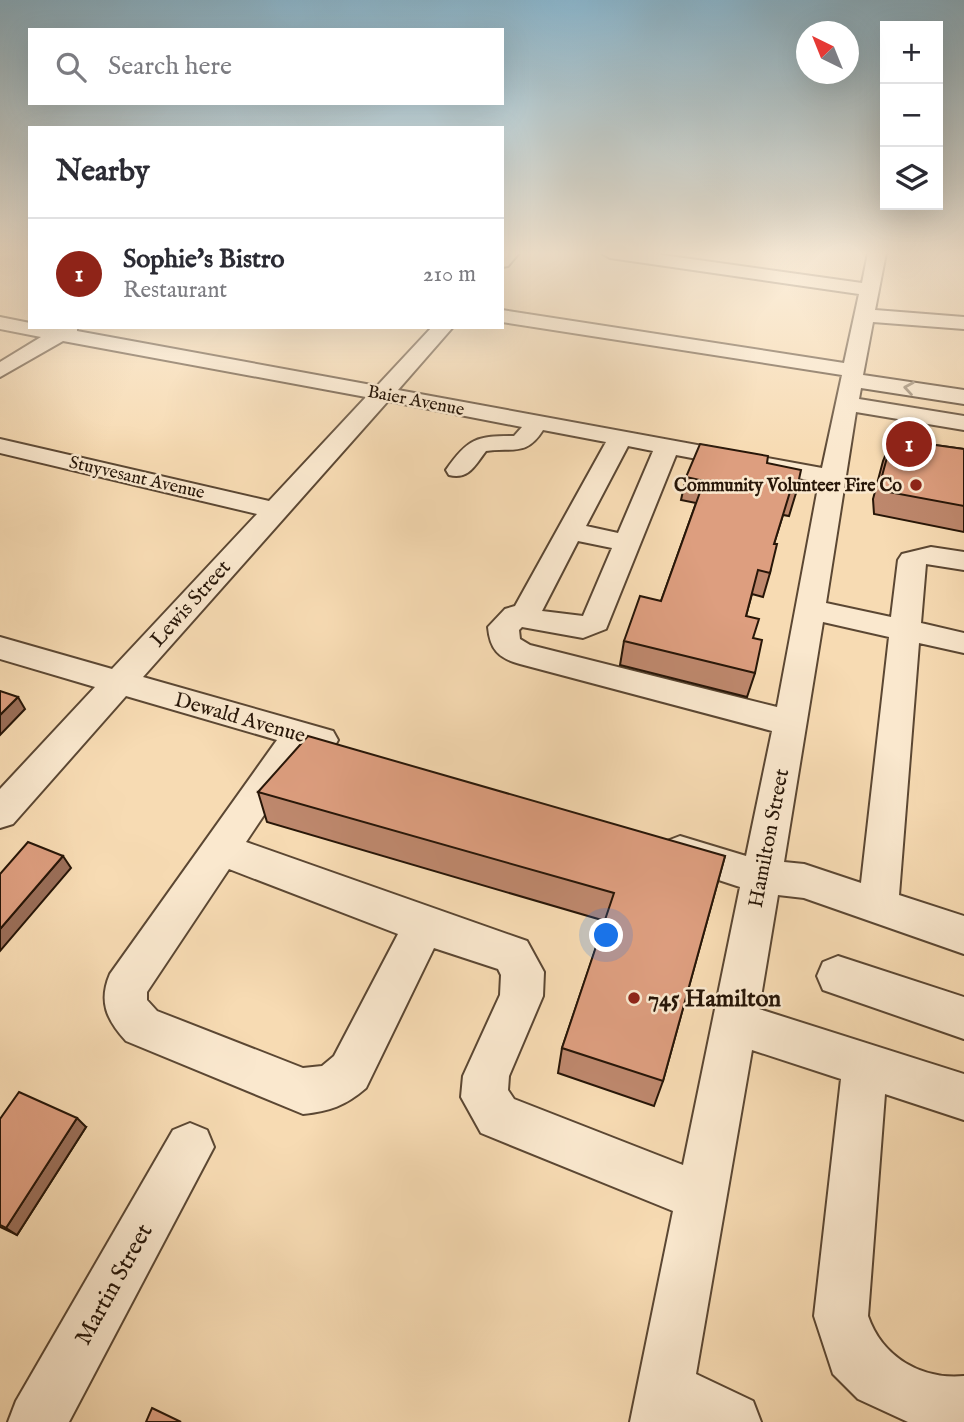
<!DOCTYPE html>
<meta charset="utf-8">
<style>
:root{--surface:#fff;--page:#f2f2f3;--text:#2b2b33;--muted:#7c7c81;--line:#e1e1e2;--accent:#8f2418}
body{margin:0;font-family:"IM FELL English",serif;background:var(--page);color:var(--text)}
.controls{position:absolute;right:21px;top:21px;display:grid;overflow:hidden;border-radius:0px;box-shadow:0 7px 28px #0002}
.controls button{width:63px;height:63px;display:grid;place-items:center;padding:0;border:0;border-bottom:2px solid var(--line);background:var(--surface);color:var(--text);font:35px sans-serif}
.compass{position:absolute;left:796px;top:21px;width:63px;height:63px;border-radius:50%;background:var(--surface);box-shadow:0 7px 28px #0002;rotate:317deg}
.you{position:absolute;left:607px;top:936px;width:24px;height:24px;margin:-18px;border:5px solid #fff;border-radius:50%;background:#1a73e8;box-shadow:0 0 0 10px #1a73e833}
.badge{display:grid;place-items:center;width:46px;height:46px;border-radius:50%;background:var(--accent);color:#fff;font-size:23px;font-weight:700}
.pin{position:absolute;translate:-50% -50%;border:4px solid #fff;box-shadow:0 2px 7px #0006}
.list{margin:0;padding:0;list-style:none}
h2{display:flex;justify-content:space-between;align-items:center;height:91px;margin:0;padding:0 28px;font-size:30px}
h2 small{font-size:23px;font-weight:400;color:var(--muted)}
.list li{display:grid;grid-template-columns:46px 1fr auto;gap:21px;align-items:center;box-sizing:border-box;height:112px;padding:0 28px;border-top:2px solid var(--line)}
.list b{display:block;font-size:26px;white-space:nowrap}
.list p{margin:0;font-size:23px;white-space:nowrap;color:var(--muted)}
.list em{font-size:23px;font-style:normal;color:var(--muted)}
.icon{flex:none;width:38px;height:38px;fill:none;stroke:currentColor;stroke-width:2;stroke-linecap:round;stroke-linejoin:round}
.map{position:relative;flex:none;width:964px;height:1422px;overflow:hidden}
.search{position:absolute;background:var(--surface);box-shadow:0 7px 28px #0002;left:28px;top:28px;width:476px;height:77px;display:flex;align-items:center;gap:18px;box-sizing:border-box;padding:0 24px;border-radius:0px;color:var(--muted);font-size:26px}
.panel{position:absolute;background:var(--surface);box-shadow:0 7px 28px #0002;left:28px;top:126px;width:476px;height:203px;border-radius:0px}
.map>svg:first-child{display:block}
</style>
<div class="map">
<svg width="964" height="1422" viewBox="0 0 964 1422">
<rect width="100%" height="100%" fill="#f7dbb3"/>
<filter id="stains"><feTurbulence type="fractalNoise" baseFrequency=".00286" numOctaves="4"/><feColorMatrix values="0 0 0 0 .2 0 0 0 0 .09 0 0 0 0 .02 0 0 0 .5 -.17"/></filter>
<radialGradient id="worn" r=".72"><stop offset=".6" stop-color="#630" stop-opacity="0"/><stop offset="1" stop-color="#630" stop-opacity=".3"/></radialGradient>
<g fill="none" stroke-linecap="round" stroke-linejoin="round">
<g stroke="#5b4733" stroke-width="4">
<g id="minor">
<polygon points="502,253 519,253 508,266 502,267"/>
<path d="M601,253h47l214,30 6,-30h18l-11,57 89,7v12l-91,-7 -10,53 101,15v14l-103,-16 -2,11 105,17v14l-108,-18 -30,191 65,14 7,-57 4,-6 29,-7 33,5v18l-38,-6 -5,59 43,10v20l-45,-10 -20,252 65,21v38l-160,-56 -26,-3 -19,114 205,65v46l-79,-26 -17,222c14,41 53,64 96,60v46h-56l-50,-23 -25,-25 -19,-58 27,-237 -89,-29 -56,324 57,27 8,21h-131l43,-211 -192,-78 -20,-36 2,-21 37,-81 1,-20 -3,-6 -64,-21 -68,140c-21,18 -36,23 -63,26l-177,-73c-19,-21 -28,-39 -16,-67l167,-234 -151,-44 -113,128 -13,4v-39l95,-102 -95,-28v-22l112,32 145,-155 -257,-61v-14l269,62 97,-104 -303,-56 -63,36v-15l41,-25 -41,-8v-12l30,6v4h47v4l300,55 55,-59h21l-55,63 424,78 20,-93 -340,-53v-12l342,53 15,-69 -249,-36zM388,401l134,26 -8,9c-37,0 -46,2 -68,34l3,5c20,5 26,-10 37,-24 27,-4 40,6 57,-21l63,12 -91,164 -10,3 -17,18c2,22 10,31 32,37l252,67 -26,125 -66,-20 -13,5 -6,11 6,11 73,24 -57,278 -169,-66 -6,-9 1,-14 34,-80 1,-24 -17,-31 -281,-99 62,-93 13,4 12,-4 5,-9 -5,-9 -190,-54zM628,446l25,5 -35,82 -32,-7zM676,455l143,27 -42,225 -247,-62 -10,-6 -1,-9 3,-3 61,11 23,-9zM578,541l34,7 -29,68 -41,-5zM823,622l66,15 -28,246 -57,-19 -20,-2zM229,869l169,65 -64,122 -12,10 -19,2 -146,-57 -10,-11v-8z"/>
<polygon points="838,956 964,997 964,1039 823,990 817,976 823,962"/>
<polygon points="190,1123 207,1130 214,1147 69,1422 8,1422 16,1401 173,1130"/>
</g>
</g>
<use href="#minor" fill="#fae8ce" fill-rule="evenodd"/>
</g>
<g fill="#be886d" stroke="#271608" stroke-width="2">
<polygon points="892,439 964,449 964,532 874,514 873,499 883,461"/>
<polygon points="767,463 796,493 789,516 783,515 774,544 770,573 763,597 752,594 746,616 753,638 755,673 747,697 620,665 624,641 661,601 696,503 681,500 686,477"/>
<polygon points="258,792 725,856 663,1081 654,1106 558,1073 562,1048 605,921 267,822"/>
<polygon points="0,1119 86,1127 17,1235 0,1227"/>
</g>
<g fill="#9b6f59" stroke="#271608" stroke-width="2">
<polygon points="18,697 25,709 0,735 0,715"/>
<polygon points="63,856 71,868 0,951 0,929"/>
<polygon points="77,1118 86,1127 17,1235 6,1228"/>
</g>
<g fill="#dd9e7f" stroke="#271608" stroke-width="2">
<polygon points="892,439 964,449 964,506 883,491 882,476"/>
<polygon points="700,444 768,456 767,463 801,470 796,493 790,492 774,544 777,544 770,573 758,570 746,616 759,619 753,638 762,640 755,673 624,641 640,596 661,601 704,481 686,477"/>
<polygon points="0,691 18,697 0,715"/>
<polygon points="308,736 725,856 663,1081 562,1048 614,893 258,792"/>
<polygon points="28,842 63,856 0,929 0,874"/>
<polygon points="19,1092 77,1118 6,1228 0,1225 0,1119"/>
<polygon points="152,1408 181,1422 146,1422"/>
</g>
<defs><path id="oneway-chevron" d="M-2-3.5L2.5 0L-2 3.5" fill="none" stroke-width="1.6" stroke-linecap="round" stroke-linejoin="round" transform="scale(1.75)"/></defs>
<use stroke="#9b8a75" href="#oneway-chevron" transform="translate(909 388) rotate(-171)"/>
<linearGradient id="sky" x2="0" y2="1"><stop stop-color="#8ab7cf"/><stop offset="0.56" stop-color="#fbefdd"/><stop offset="1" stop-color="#fbefdd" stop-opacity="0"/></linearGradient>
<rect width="964" height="452" fill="url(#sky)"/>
<g fill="#8f2418" stroke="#fae8ce" stroke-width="2.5">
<circle cx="916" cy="485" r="7"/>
<circle cx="634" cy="998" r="7"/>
</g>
<g text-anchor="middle" stroke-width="5" stroke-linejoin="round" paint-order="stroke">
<g font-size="18" fill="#271608" stroke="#fae8ce">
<text transform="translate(416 400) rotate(11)" y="6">Baier Avenue</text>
<text transform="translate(137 477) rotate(13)" y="6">Stuyvesant Avenue</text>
</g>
<g font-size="18" font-weight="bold" fill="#271608" stroke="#fae8ce" text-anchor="end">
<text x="902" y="491">Community Volunteer Fire Co</text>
</g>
<g font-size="21" fill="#271608" stroke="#fae8ce">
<text transform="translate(190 603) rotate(-48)" y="7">Lewis Street</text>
<text transform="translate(240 717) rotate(16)" y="7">Dewald Avenue</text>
<text transform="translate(768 838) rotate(-79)" y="7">Hamilton Street</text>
</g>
<g font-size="24" font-weight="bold" fill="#271608" stroke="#fae8ce" text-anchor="start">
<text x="648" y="1006">745 Hamilton</text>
</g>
<g font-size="24" fill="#271608" stroke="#fae8ce">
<text transform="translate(113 1284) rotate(-61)" y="8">Martin Street</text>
</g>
</g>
<rect width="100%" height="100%" filter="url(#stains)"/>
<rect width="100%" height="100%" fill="url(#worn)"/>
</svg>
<div class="controls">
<button>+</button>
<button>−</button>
<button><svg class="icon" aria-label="layers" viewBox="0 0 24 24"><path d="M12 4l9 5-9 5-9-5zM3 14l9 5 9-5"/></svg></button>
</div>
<svg class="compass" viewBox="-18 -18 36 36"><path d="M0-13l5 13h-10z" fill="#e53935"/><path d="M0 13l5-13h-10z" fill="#7c7c81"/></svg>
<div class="you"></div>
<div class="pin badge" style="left:909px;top:444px">1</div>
<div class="search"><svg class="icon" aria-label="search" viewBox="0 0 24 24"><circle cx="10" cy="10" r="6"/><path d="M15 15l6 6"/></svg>Search here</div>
<section class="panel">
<h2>Nearby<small></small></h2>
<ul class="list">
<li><span class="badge">1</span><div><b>Sophie's Bistro</b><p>Restaurant</p></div><em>210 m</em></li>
</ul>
</section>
</div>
